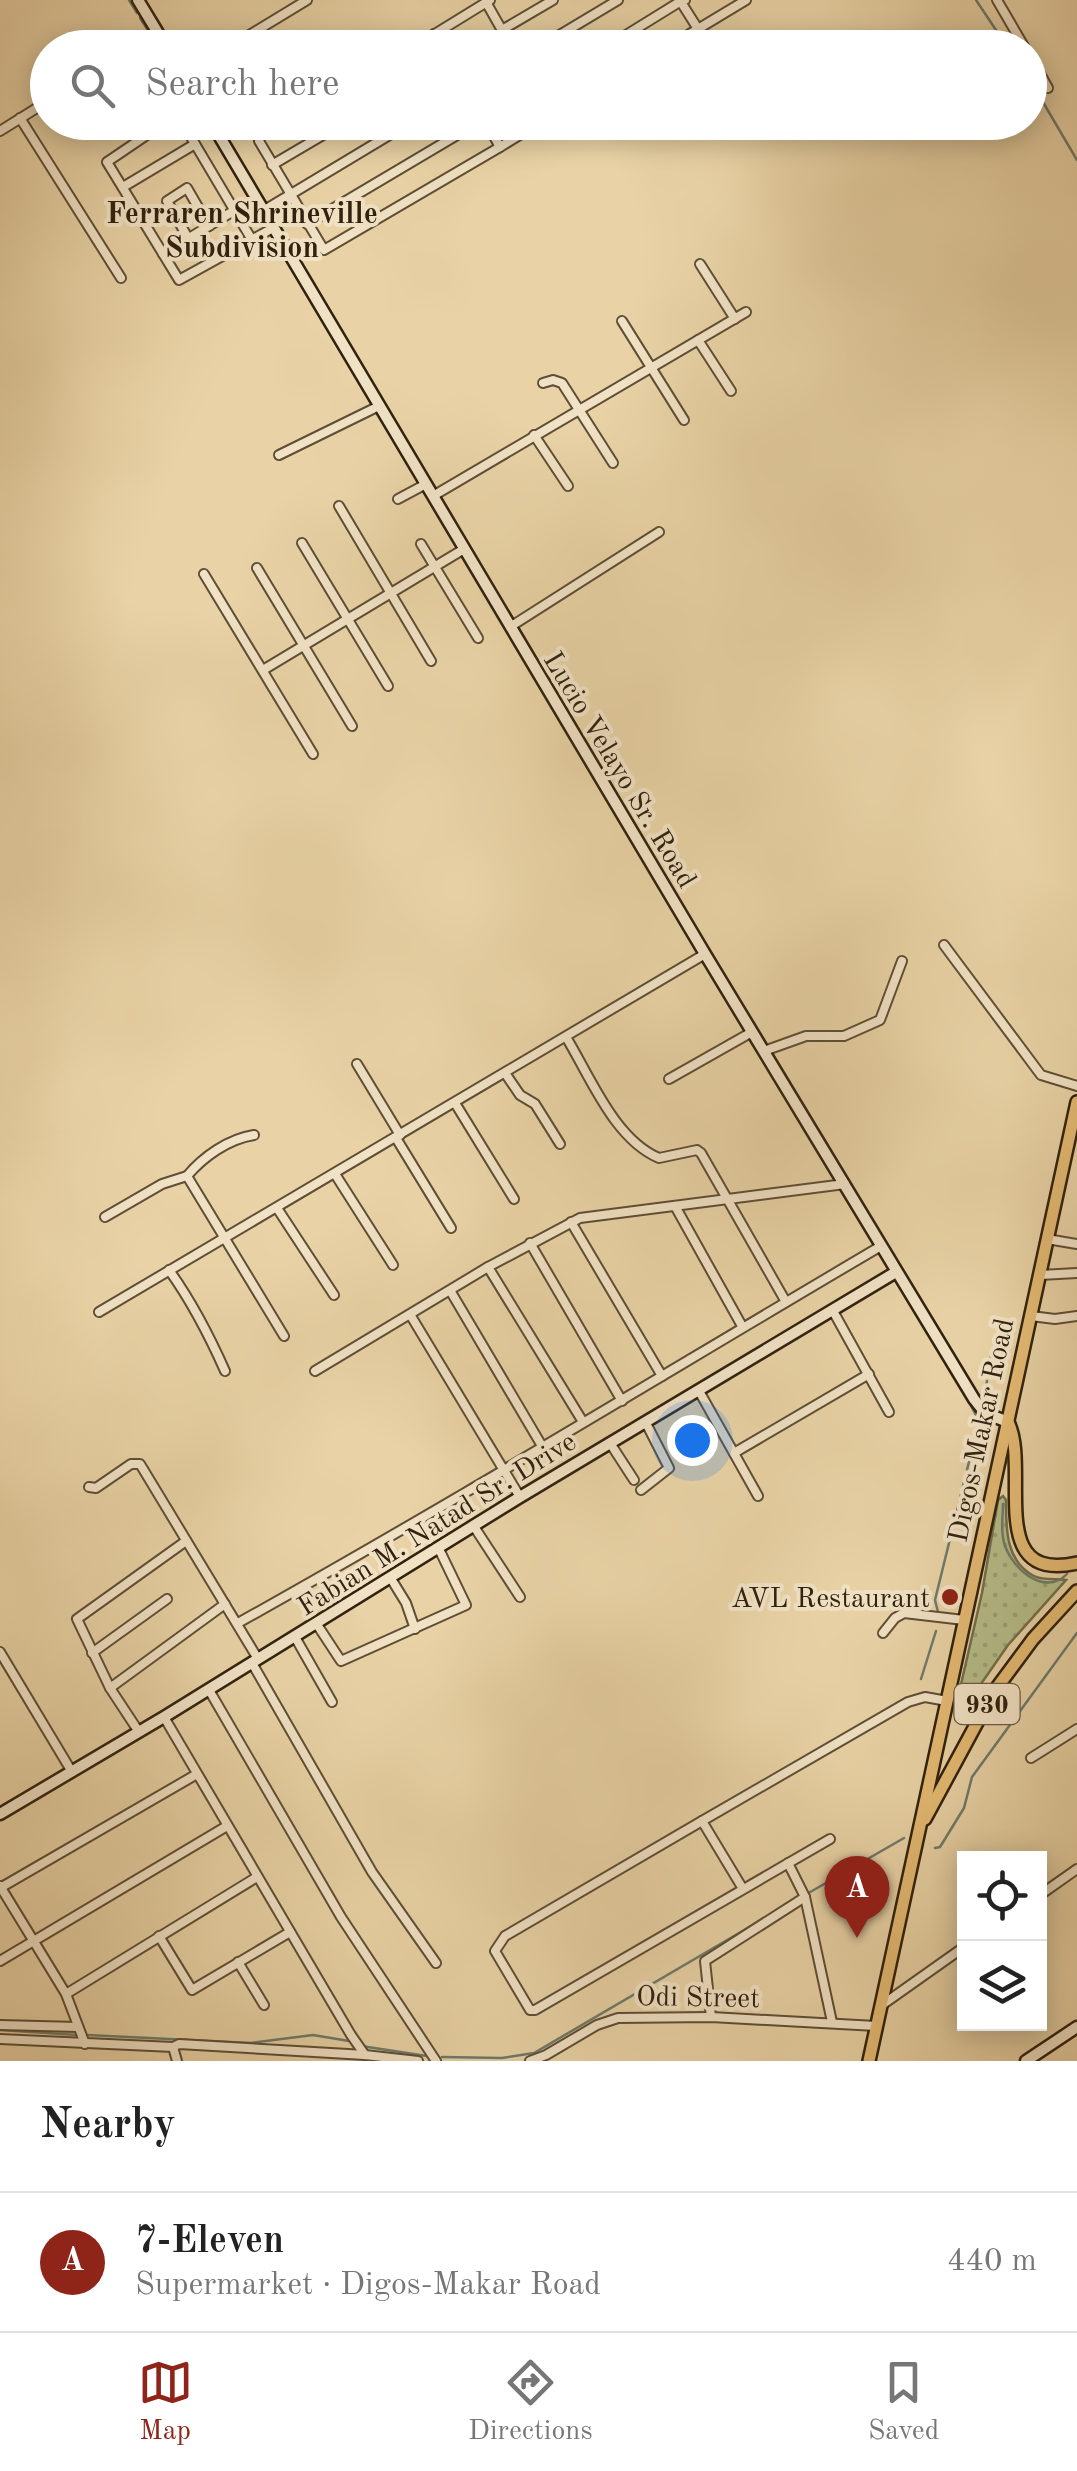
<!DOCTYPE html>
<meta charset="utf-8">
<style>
:root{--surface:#fff;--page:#f6f6f6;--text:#222;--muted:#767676;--line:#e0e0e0;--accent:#8f2418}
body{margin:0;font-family:"Old Standard TT",serif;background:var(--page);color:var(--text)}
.controls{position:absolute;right:30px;bottom:30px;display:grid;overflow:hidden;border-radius:0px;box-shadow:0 5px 25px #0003}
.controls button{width:90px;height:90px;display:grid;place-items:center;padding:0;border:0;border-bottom:2px solid var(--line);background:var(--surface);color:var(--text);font:50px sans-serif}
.you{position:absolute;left:692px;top:1440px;width:35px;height:35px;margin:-25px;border:8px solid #fff;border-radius:50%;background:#1a73e8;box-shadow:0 0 0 15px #1a73e833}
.badge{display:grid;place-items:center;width:65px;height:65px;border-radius:50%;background:var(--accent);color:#fff;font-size:32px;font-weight:700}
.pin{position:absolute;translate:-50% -82px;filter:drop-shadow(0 2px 5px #0008)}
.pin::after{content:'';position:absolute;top:52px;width:35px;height:30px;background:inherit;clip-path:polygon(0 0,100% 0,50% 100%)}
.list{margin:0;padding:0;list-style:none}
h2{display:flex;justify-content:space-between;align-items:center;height:130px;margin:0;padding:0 40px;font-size:42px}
h2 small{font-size:32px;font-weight:400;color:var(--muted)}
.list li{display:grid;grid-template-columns:65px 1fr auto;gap:30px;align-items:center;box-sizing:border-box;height:140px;padding:0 40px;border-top:2px solid var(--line)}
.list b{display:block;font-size:38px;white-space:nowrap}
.list p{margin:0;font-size:32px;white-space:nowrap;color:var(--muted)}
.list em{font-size:32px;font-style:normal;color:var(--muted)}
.icon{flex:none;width:55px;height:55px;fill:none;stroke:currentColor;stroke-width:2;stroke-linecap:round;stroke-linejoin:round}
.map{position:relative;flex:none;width:1077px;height:2061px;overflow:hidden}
.search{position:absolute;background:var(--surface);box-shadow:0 5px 25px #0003;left:30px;right:30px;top:30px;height:110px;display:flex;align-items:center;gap:25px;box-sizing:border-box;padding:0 35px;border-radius:55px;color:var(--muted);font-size:38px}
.sheet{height:270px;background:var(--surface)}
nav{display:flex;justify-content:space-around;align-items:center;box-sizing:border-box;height:140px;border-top:2px solid var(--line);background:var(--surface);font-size:28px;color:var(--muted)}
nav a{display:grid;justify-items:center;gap:5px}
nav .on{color:var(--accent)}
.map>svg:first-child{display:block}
</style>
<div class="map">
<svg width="1077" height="2061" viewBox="0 0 1077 2061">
<defs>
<pattern id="grass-dots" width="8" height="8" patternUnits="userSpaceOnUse" patternTransform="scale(2.5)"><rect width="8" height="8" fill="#b5bc88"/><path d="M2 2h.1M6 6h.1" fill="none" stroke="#9ca174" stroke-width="1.8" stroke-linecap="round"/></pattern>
</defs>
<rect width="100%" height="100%" fill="#e9d3a6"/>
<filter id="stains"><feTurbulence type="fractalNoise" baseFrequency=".002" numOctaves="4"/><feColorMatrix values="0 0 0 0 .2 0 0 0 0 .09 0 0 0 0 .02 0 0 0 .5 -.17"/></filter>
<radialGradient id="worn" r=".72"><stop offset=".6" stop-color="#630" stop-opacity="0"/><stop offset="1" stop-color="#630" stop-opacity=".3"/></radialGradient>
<path fill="url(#grass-dots)" stroke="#726f4c" stroke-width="2.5" d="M1003,1496l3,4c0,27 -1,61 28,76 10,5 23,2 32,4l-58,65 -43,62 -5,-4 -1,-10 23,-100 16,-93z"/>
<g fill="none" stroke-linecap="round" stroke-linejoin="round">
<g stroke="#6e7b6c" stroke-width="2.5">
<polyline points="129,0 137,13"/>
<polyline points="976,0 1008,48"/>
<polyline points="140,18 149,32"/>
<polyline points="157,43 160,48"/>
<polyline points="1030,80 1077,160"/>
<polyline points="794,1110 832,1175"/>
<polyline points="842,1192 860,1220"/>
<polyline points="989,1367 992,1350"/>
<polyline points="984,1400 987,1381"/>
<polyline points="978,1431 984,1444"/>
<path d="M1003,1504c0,10 -2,22 0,33 3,27 40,62 64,37"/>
<polyline points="938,1612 935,1600 979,1421 958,1381"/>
<polyline points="921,1679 936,1631"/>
<polyline points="935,1848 940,1847 964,1808 972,1777 1077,1633"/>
<polyline points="805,1895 904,1838"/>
<polyline points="0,2030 77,2035"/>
<polyline points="87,2035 251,2043 313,2035 349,2041"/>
<polyline points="361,2046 427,2056"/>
<polyline points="442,2057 502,2058 534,2053 763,1919"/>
</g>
<g stroke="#5e4e35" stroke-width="12">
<g id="street">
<polyline points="685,0 681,2 698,29 746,0"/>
<polyline points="997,0 1025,48"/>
<polyline points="486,2 512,48"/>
<polyline points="502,30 553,0"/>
<polyline points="434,34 442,48"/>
<polyline points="134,48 158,33"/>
<polyline points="228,48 307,0"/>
<polyline points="412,48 490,0"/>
<polyline points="538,48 618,0"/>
<polyline points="605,48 681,1"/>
<polyline points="666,48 698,29"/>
<polyline points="1030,56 1048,88"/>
<polyline points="20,118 121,278"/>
<polyline points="166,122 107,162 179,280 273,228"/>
<polyline points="182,122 252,240"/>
<polyline points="283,122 261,135 259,141 324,250 500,147"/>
<polyline points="486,122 500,147 541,122"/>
<polyline points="0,131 48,101"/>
<polyline points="272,165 345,122"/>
<polyline points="123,187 195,144"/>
<polyline points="263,211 411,122"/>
<polyline points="307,224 479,122"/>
<polyline points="188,238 167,201 187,188 209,226"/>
<polyline points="163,254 235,210"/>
<polyline points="700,264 735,319"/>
<polyline points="622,321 684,420"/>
<polyline points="698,340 731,391"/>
<polyline points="543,383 553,380 562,383 613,463"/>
<polyline points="534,435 568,486"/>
<polyline points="279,455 379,406"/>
<polyline points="433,496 746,312"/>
<polyline points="398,499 426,484"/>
<polyline points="339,506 431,661"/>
<polyline points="302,543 388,686"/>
<polyline points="421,544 478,638"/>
<polyline points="257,568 352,726"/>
<polyline points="204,574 313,754"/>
<polyline points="510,627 659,532"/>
<polyline points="263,670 464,549"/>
<polyline points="944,945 1041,1075 1077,1086"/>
<path d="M566,1037c24,39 48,102 93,121l38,-8 4,3 85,149"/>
<polyline points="764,1051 806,1036 844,1036 880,1020 902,961"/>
<polyline points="357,1064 400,1135"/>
<polyline points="505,1073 520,1095 535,1104 560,1144"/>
<polyline points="669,1079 752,1032"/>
<polyline points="455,1103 514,1199"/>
<polyline points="396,1138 451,1228"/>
<polyline points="335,1174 393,1265"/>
<path d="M187,1176c16,-19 41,-37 67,-41"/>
<polyline points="675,1206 742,1326"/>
<polyline points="277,1208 334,1295"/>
<polyline points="105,1217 162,1184 187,1176 284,1336"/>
<polyline points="571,1222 662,1376"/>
<polyline points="1047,1239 1077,1244"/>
<polyline points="530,1243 622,1401"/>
<polyline points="488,1267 583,1422"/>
<path d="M169,1270c23,32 40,65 56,101"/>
<polyline points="1040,1275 1077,1273"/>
<polyline points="451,1292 542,1446"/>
<polyline points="833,1311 889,1412"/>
<polyline points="99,1312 705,954"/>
<polyline points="411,1316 520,1497"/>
<polyline points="1031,1316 1055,1319 1077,1316"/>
<polyline points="315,1371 488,1267 580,1218 845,1184"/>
<polyline points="699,1391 758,1496"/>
<polyline points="610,1443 634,1480"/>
<polyline points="734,1453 869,1374"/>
<polyline points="89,1487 96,1488 131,1464 140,1464 258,1659"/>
<polyline points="641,1490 669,1468 646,1423"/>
<polyline points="473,1525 520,1597"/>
<polyline points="390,1577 406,1603 415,1629"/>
<path d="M238,1623c217,-121 429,-251 643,-377"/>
<polyline points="316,1623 341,1661 466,1605 438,1547"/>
<polyline points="883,1633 895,1618 904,1613 964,1620"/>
<polyline points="295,1637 332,1702"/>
<polyline points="0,1652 72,1772"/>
<polyline points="92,1653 167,1599"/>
<polyline points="252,1663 372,1872 436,1963"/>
<polyline points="110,1688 225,1604"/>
<polyline points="209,1690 341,1917 436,2061"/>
<polyline points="164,1717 351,2035 365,2055"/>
<polyline points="139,1732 110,1688 77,1619 186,1541"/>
<polyline points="1031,1758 1077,1729"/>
<polyline points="702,1821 908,1702 925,1697 947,1701"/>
<polyline points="788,1863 805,1897 832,2022"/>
<polyline points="0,1886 66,1994 85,2044"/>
<polyline points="0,1888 197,1774"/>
<polyline points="743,1889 702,1821 505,1936 495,1951 530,2010 535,2010 830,1839"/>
<polyline points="1040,1895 1077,1869"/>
<polyline points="159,1936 192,1990 290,1932"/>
<polyline points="0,1961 227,1826"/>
<polyline points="238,1962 264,2005"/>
<polyline points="66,1994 257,1877"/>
<polyline points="882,2005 964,1947"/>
<polyline points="711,2017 705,1961 805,1897"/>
<polyline points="0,2025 78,2027"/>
<polyline points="0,2039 173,2047"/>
<polyline points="177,2061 173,2047 179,2044 365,2055 418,2061"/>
<polyline points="530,2061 546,2055 597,2025 618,2018 711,2017 876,2026"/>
</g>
</g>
<g stroke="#30220f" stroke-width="15">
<g id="secondary">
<polyline points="138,0 167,48"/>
<polyline points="211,122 705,954 974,1399 985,1413 1008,1422"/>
<polyline points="0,1814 164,1717 520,1497 896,1272"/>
<polyline points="1026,2061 1077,2027"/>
</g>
</g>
<g stroke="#30220f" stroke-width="16">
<g id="primary">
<path d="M1008,1422c23,46 -24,162 69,141"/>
<polyline points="925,1819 993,1693 1033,1639 1077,1591"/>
<polyline points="869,2061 1077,1102"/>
</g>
</g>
<use href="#street" stroke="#f1e2c5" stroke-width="8"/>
<use href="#secondary" stroke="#f1e2c5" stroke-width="10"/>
<use href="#primary" stroke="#e4ba73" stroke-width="11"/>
</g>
<circle fill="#8f2418" stroke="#f1e2c5" stroke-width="4" cx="950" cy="1597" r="10"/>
<g text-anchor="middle" stroke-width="8" stroke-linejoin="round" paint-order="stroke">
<rect fill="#f1e2c5" stroke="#6a5c46" stroke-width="2.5" x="954.5" y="1684" width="65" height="40" rx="8"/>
<g font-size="25" font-weight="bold" fill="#30220f">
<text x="987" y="1713">930</text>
</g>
<g font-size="28" fill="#30220f" stroke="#f1e2c5">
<text transform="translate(621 769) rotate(59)" y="10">Lucio Velayo Sr. Road</text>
<text transform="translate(980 1430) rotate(-78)" y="10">Digos-Makar Road</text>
<text transform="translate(436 1523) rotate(-32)" y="10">Fabian M. Natad Sr. Drive</text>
<text transform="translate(698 1996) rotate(1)" y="10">Odi Street</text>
</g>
<g font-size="28" fill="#30220f" stroke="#f1e2c5" text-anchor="end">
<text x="930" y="1607">AVL Restaurant</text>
</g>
<g font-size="30" font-weight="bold" fill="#30220f" stroke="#f1e2c5">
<text x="242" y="223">Ferraren Shrineville<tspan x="242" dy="34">Subdivision</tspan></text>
</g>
</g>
<rect width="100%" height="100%" filter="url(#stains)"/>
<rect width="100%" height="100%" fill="url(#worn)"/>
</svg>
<div class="controls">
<button><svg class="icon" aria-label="locate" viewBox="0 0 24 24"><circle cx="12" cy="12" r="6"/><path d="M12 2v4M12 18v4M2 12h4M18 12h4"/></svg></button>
<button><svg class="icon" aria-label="layers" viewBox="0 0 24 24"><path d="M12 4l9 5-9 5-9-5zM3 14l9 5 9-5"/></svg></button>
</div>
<div class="you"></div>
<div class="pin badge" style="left:857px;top:1938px">A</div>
<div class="search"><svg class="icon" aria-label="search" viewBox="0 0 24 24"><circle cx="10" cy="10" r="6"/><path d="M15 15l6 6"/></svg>Search here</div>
</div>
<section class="sheet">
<h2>Nearby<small></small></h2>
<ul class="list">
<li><span class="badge">A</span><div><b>7-Eleven</b><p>Supermarket · Digos-Makar Road</p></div><em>440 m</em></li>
</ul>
</section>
<nav>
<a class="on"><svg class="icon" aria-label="map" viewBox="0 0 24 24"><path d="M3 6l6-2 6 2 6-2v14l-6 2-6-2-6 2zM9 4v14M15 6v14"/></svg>Map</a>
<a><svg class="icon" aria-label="directions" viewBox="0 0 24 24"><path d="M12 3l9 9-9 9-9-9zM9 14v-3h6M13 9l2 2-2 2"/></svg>Directions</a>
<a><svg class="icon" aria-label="saved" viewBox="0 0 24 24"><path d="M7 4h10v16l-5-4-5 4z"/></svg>Saved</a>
</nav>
